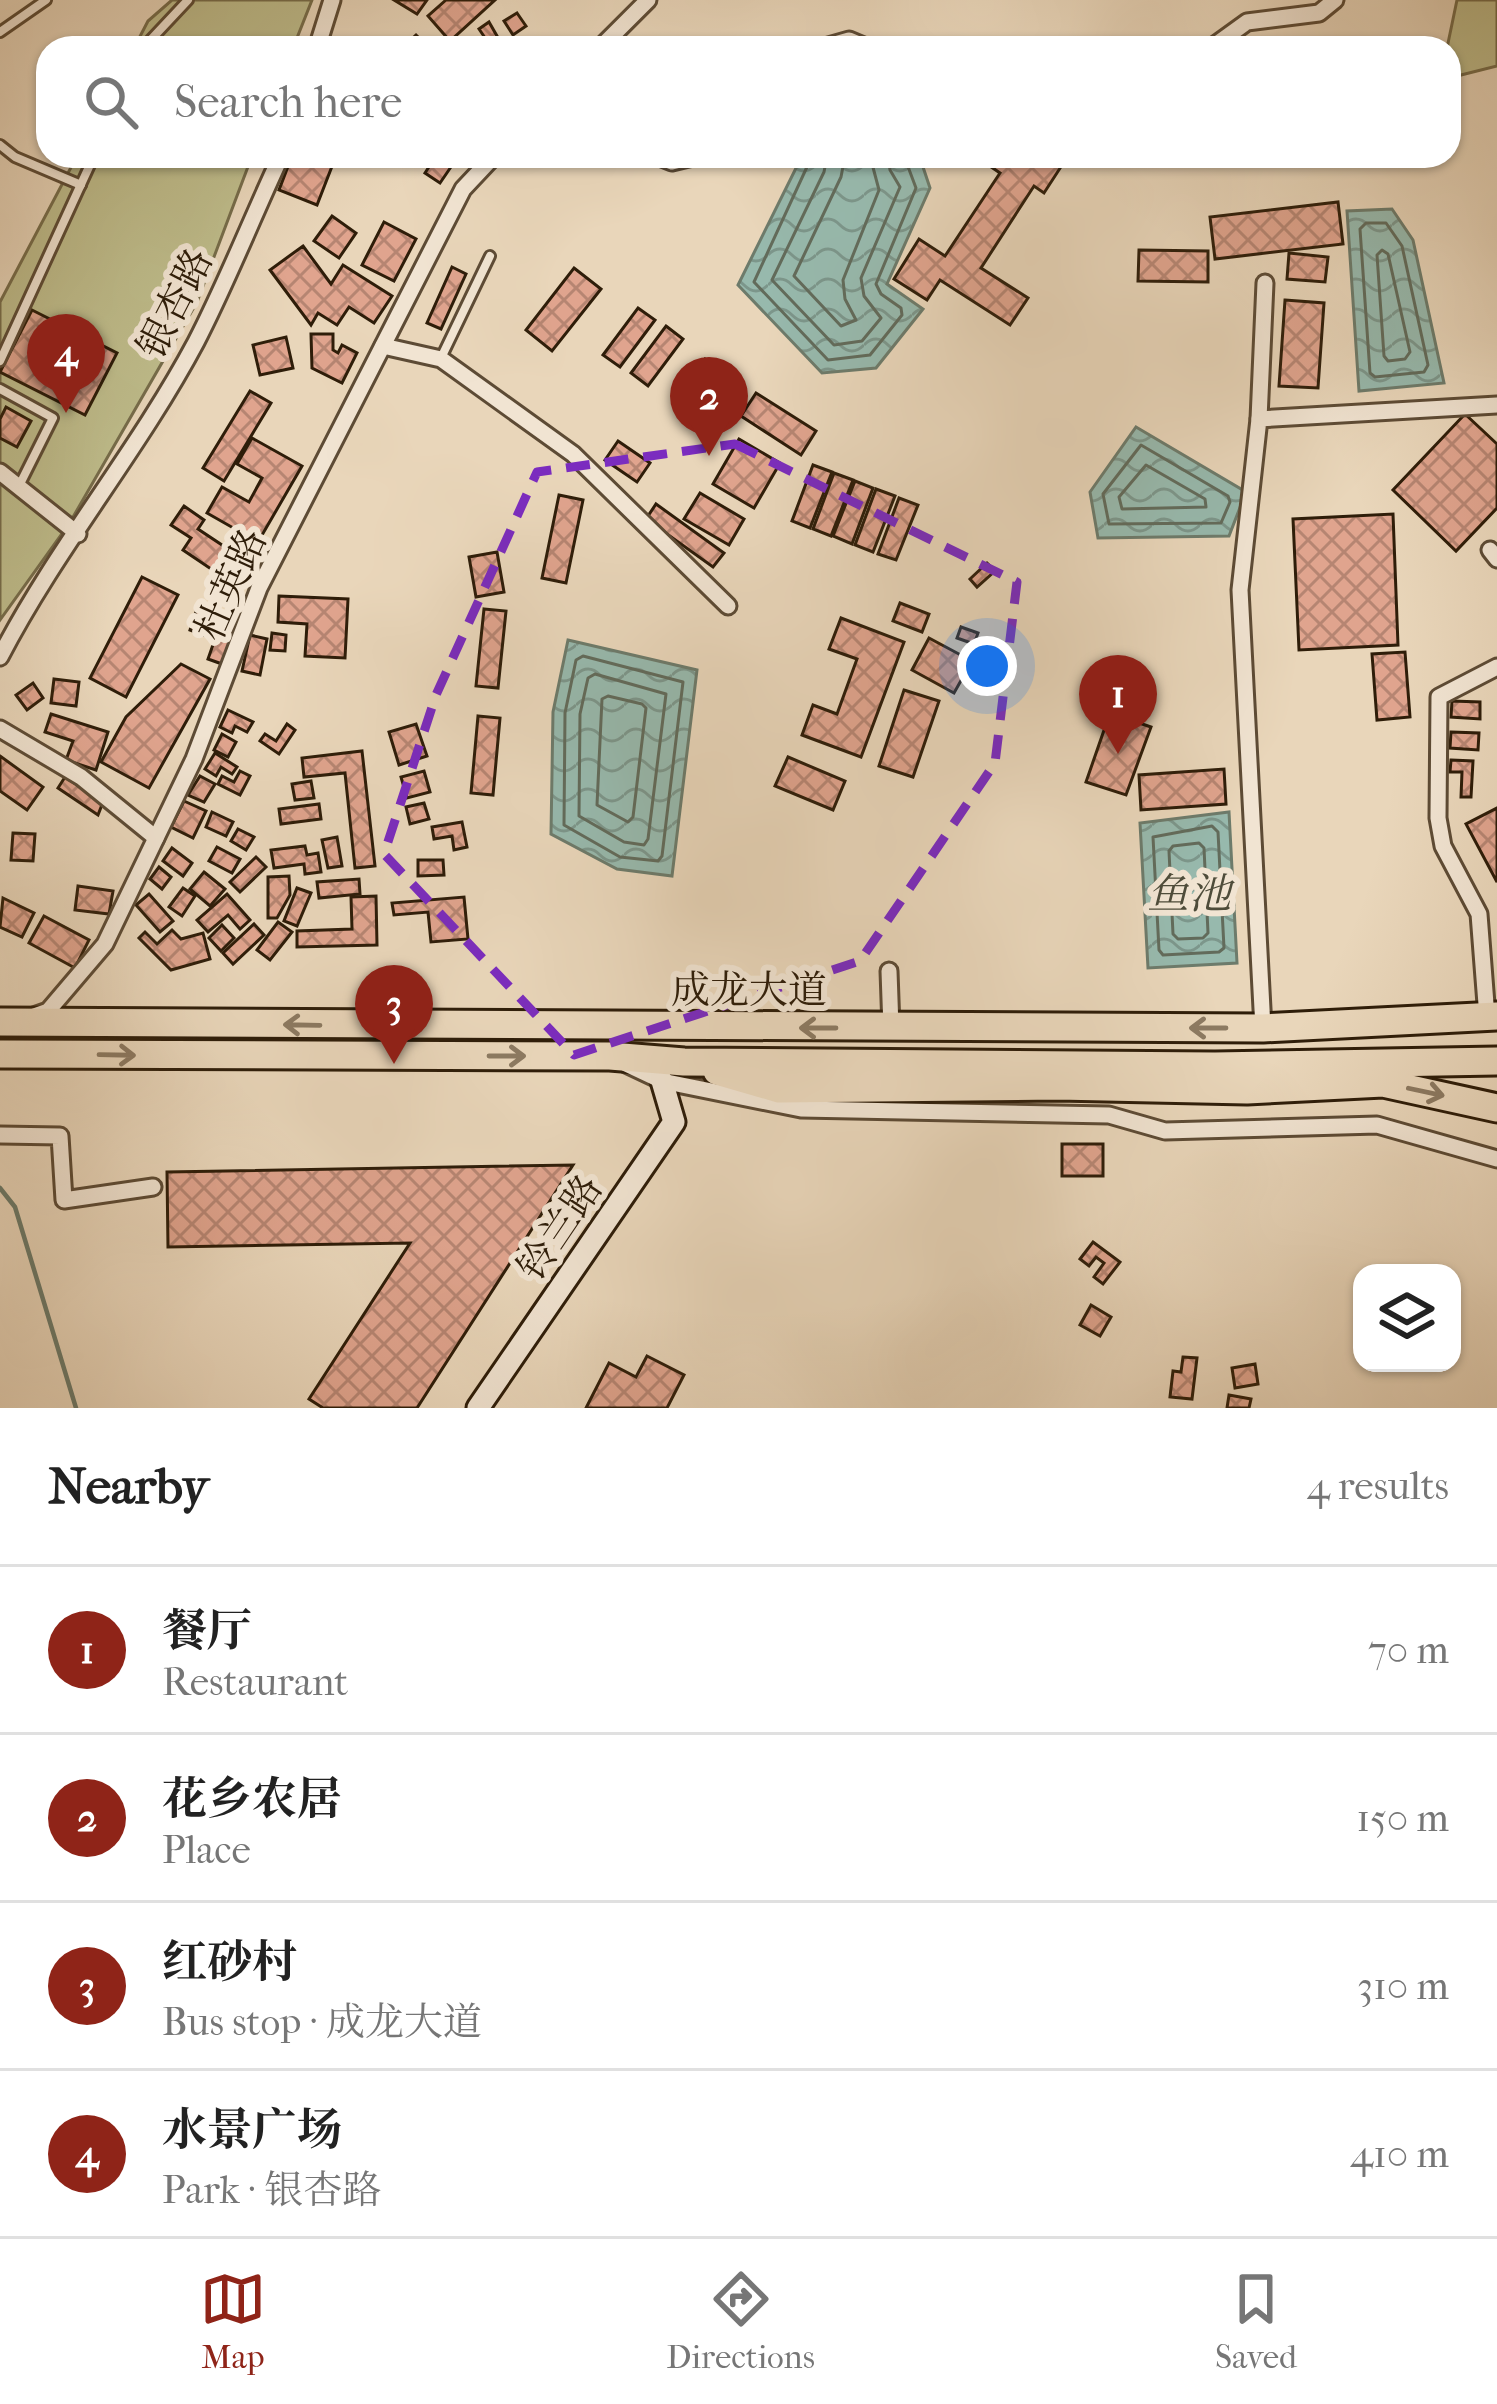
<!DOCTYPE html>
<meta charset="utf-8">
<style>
:root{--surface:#fff;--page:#f6f6f6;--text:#222;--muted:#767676;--line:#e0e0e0;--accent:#8f2418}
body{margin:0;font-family:"IM FELL French Canon","Noto Serif SC",serif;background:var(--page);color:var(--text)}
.controls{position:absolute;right:36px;bottom:36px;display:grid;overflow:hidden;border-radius:24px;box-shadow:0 3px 9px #0004}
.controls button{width:108px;height:108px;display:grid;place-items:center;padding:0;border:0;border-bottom:3px solid var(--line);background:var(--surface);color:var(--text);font:60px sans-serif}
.you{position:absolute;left:987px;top:666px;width:42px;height:42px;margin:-30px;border:9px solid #fff;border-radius:50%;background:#1a73e8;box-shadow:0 0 0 18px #1a73e833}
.badge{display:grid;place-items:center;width:78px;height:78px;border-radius:50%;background:var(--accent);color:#fff;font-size:39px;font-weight:700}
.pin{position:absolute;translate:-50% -99px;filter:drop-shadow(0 3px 6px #0008)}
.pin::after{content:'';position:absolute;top:63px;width:42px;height:36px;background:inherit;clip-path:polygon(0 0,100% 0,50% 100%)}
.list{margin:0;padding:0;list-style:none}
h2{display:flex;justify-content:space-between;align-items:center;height:156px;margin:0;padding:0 48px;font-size:51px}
h2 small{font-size:39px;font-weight:400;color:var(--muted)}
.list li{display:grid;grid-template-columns:78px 1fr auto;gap:36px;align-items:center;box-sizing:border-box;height:168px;padding:0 48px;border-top:3px solid var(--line)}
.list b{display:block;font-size:45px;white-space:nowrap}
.list p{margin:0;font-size:39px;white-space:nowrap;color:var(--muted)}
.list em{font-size:39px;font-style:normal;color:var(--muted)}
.icon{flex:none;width:66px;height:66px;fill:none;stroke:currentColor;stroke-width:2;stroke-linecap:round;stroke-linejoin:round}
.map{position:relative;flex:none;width:1497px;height:1408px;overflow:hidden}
.search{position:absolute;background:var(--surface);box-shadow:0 3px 9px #0004;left:36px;right:36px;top:36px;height:132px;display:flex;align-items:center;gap:30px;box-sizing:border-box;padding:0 42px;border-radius:36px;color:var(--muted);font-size:45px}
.sheet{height:828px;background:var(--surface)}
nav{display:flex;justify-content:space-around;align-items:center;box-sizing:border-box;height:168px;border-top:3px solid var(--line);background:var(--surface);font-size:33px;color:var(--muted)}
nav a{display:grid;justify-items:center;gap:6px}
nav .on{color:var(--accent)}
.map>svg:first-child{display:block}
</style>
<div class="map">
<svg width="1497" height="1408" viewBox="0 0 1497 1408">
<defs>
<pattern id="water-waves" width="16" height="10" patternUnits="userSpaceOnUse" patternTransform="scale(3)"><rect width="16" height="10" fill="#97b9ad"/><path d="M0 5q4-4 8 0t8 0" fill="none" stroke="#7c968b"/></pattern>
<pattern id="building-cross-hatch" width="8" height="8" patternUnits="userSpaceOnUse" patternTransform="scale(3)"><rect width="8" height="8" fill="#e0a48e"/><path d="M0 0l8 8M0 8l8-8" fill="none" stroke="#b68572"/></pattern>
</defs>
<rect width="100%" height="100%" fill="#e9d6ba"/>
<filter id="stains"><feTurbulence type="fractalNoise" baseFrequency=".00167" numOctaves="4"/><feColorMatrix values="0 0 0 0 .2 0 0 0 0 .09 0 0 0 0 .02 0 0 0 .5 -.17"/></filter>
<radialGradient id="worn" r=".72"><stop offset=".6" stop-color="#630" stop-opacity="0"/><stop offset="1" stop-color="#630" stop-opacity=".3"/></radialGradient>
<g fill="#bebc8b" stroke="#766c4a" stroke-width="3">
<polygon points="172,0 312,0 293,48 134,48 148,21"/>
<polygon points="1457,0 1497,0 1497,66 1449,78 1447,48"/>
<polygon points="77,156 252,156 197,302 69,524 0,620 0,302"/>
</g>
<g fill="url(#water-waves)" stroke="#6d7b6b" stroke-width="3">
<polygon points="802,156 909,156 923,167 930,188 887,284 923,309 876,368 822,373 738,285"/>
<polygon points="1392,209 1413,240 1444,383 1359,391 1347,211"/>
<polygon points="1136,427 1246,492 1229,536 1098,538 1090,492"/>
<polygon points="568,640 697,670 672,876 617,869 551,834 553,712"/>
<polygon points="1229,812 1237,963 1148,968 1140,823"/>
</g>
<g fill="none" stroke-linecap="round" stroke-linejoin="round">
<g stroke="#626b5b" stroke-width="3">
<polyline points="812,156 754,282 828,360 870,355 902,315 901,308 881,294 876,284 916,188 904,156"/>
<polyline points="827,156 824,172 772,280 834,345 862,341 881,318 864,296 861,278 900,187 890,170 888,156"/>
<polyline points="845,156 841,177 794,276 841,326 856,320 845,299 843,280 879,190 870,156"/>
<polygon points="1366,223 1386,223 1402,246 1428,365 1424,372 1375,377 1370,373 1360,229"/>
<polygon points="1382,250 1388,254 1410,352 1405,359 1388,361 1384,356 1377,255"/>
<polygon points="1141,445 1228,496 1230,502 1221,523 1109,524 1103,494"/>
<polygon points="1146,465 1205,499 1206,507 1122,509 1119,497"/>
<polygon points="583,656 683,682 662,856 658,861 620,857 564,825 565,713 576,660"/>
<polygon points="595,674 666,694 648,839 644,845 624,842 579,816 580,714 588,678"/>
<polygon points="608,696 642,704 646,708 633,817 628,822 597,805 602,699"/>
<polygon points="1212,826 1218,832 1224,948 1219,952 1163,955 1159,950 1153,837"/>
<polygon points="1199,843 1204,848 1208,933 1203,938 1178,939 1173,934 1169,851 1173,846"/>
</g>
<polyline stroke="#6d7b6b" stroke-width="4.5" points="0,1188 15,1207 76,1408"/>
</g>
<g fill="url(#building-cross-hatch)" stroke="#2e1d09" stroke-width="3">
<polygon points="394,0 427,0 417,14"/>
<polygon points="446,0 495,0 450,41 428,16"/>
<polygon points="517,13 526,26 513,35 504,21"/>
<polygon points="489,22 501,43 492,48 479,29"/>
<polygon points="416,35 425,44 422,48 402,48"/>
<polygon points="292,156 336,156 317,205 279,190"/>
<polygon points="436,156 455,161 440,183 425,173"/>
<polygon points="988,156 1066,159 1044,193 1034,186 981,268 1028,298 1010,325 940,280 927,300 894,279 919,239 945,256 1000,173 984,162"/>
<polygon points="1338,202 1343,244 1215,259 1210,217"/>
<polygon points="332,216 356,233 339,258 314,241"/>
<polygon points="384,222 416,239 394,281 362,265"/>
<polygon points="303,246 331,284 343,265 392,296 374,323 349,307 337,325 318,313 311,325 270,270"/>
<polygon points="1139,250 1208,251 1208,282 1138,281"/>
<polygon points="1289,253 1328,257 1325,282 1287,279"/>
<polygon points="452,267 466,274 441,329 427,323"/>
<polygon points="574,268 601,289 552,351 526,330"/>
<polygon points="1285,300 1324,303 1318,388 1279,386"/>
<polygon points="638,308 655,320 620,367 603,355"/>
<polygon points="32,310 117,353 85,415 0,372"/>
<polygon points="666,326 683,339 648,386 631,373"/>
<polygon points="311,334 333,334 333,350 338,353 342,345 357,353 342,383 312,368"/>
<polygon points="286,337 293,368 260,375 253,345"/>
<polygon points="705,359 744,386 733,401 694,375"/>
<polygon points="250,391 271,403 224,481 203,468"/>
<polygon points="756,393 816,431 801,455 741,416"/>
<polygon points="6,407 31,421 17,447 0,438 0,419"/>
<polygon points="1465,414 1497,444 1497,508 1456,551 1393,490"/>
<polygon points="252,438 302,466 258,542 207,513 222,487 249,502 262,478 237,464"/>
<polygon points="739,439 780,463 754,508 713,484"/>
<polygon points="618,441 650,463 637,482 605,460"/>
<polygon points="813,465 832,472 810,528 792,521"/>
<polygon points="834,473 853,480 831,536 813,529"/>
<polygon points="855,481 873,488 852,544 833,536"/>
<polygon points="876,489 895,496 873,552 855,545"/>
<polygon points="700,493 744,519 729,545 684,519"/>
<polygon points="559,495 583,500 566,583 542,578"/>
<polygon points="899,498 918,505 896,560 878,554"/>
<polygon points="656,504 724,553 713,567 646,519"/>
<polygon points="184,506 204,520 198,529 228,549 214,571 183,550 191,538 171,525"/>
<polygon points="1393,514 1398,645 1299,650 1293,519"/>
<polygon points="235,541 252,551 232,584 215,574"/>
<polygon points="497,552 504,592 476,597 469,557"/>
<polygon points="987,563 995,571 977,587 970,579"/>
<polygon points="142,577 178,595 126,697 90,678"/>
<polygon points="279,596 348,599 345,658 305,656 307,624 278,622"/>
<polygon points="900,603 929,614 922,632 893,621"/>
<polygon points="198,606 238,620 222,664 208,659 215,639 190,630"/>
<polygon points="484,609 506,611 498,688 476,686"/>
<polygon points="841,618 904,642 861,757 802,735 813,705 837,714 857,659 829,649"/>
<polygon points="961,627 978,633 974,644 957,638"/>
<polygon points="272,633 286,635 285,651 270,650"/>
<polygon points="250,635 267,639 260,675 242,671"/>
<polygon points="929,638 972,661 954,693 912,670"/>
<polygon points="1405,652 1410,717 1377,720 1372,654"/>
<polygon points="181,664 210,679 149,788 101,762 126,717"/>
<polygon points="54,679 79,682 76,706 51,703"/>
<polygon points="33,683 43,698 27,710 16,695"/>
<polygon points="904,690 939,701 913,777 879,766"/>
<polygon points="1452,701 1480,702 1480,719 1451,717"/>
<polygon points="228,710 253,722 247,732 235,726 232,733 220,727"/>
<polygon points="1110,713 1151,727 1126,795 1086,782"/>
<polygon points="51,714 108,732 96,770 66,760 73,741 45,732"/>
<polygon points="478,716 500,718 493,795 471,793"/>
<polygon points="287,724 295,730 279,754 260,741 265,734 276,741"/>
<polygon points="416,724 427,756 399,765 389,732"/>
<polygon points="1451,732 1479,733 1478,750 1450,748"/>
<polygon points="222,734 236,742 228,757 214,750"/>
<polygon points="362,751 375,866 355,868 345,773 304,777 302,758"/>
<polygon points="215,753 237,767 232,774 221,767 216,776 205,769"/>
<polygon points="0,756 43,787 27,810 0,791"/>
<polygon points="788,757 845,781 833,810 775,786"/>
<polygon points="1451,760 1473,761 1471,797 1461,797 1462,772 1450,772"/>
<polygon points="1224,769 1226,804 1141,810 1139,775"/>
<polygon points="240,771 250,776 240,795 218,784 222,776 234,782"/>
<polygon points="424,771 430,792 407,798 401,777"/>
<polygon points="200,776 215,784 204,802 188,795"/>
<polygon points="65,777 103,802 98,815 58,788"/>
<polygon points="311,781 314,798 295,800 292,784"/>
<polygon points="184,801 206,811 193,838 171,827"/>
<polygon points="424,803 429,819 410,824 406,807"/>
<polygon points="319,804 321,819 281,824 279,809"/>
<polygon points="1497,808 1497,882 1466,824"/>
<polygon points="212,812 233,822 226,836 206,827"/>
<polygon points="462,822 467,847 454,850 452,836 434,839 432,827"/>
<polygon points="238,829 254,837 246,850 231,841"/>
<polygon points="13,833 35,834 33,861 11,860"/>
<polygon points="337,837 342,866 328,868 322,840"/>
<polygon points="305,846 307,855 318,853 321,872 305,874 304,864 274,868 271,850"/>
<polygon points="217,847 240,859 232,873 209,861"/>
<polygon points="172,848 192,863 183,876 163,861"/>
<polygon points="256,857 266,867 240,892 230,882"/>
<polygon points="418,860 443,860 444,875 418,876"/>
<polygon points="159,867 171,877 162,889 150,879"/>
<polygon points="204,872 225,889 210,906 190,889"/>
<polygon points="289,876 290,895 277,918 268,918 268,877"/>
<polygon points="359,879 360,894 319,898 317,882"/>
<polygon points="78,886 113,891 109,914 75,910"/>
<polygon points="183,888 195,896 182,916 169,907"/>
<polygon points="297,888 311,893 297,926 284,921"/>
<polygon points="149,894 173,921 160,932 136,905"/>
<polygon points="227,894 250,920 240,929 228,915 208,932 197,920"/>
<polygon points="376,896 377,945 297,947 297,931 352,929 351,897"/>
<polygon points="464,897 468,939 431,942 428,912 394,915 392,903"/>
<polygon points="3,898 34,913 22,937 0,927"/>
<polygon points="44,916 89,940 75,968 29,943"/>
<polygon points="278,922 292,932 270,960 257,950"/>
<polygon points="254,924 264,935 233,964 223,953"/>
<polygon points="222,925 234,938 221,951 209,938"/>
<polygon points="172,930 181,939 203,933 210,959 171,970 139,938 145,932 157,944"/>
<rect x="1062" y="1144" width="41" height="32"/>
<polygon points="573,1165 417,1408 323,1408 309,1399 410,1243 168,1247 167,1172"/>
<polygon points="1093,1242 1120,1262 1103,1284 1094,1277 1104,1263 1096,1257 1089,1266 1080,1259"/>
<polygon points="1091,1305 1111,1317 1100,1336 1080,1325"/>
<polygon points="647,1356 684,1375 667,1408 586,1408 609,1363 636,1377"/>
<polygon points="1183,1357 1197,1358 1192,1399 1170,1397 1173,1371 1181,1372"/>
<polygon points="1255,1364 1258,1384 1235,1388 1232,1368"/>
<polygon points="1229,1395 1251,1399 1249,1408 1227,1408"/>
</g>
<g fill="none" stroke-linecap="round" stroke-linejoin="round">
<g stroke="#5d4b35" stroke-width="14">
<g id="lane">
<polyline points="0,32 46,0"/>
<polyline points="143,48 188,0"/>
<polyline points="0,145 15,157 81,185"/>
<polyline points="441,358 490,256"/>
<polyline points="0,361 94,156"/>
<polyline points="0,389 53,418 19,486"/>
</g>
</g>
<g stroke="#5d4b35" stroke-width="21">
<g id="street">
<polyline points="317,48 332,0"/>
<polyline points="600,48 648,0"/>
<polyline points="821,48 849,40 868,48"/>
<polyline points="1211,48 1247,22 1319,13 1335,0"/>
<polyline points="657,156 672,162 697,156"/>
<polyline points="383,346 441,359 573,454 728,606"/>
<polyline points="1259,419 1265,283"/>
<polyline points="0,472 78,534"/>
<polyline points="1490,550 1497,559"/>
<path d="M0,657c57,-110 138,-206 196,-315 31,-60 56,-124 85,-186"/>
<polyline points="0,729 81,777 156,838"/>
<polyline points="889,971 891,1028"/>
<polyline points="31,1017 48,1011 105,944 194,759 259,588 463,189 494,156"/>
<polyline points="1487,1017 1479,914 1443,846 1438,818 1439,697 1497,667"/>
<polyline points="1263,1028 1240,590 1259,419 1497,405"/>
<polyline points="626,1064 662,1081 801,1109 1109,1115 1165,1131 1377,1125 1497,1159"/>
<polyline points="0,1135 60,1136 64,1200 153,1187"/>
</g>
</g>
<g stroke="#2e1d09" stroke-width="27">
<polyline id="secondary" points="478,1408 674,1122 662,1081"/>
</g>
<g stroke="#2e1d09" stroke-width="33">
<g id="highway">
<polyline points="0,1022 1263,1028 1497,1016"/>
<polyline points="0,1054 610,1056 684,1062 1215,1066 1497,1061"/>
<polyline points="717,1071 779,1089 1058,1086 1247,1090 1383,1083 1497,1108"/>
</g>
</g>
<use href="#lane" stroke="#f1e4d2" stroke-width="8"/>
<use href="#street" stroke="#f1e4d2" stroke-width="15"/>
<use href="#secondary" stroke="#f1e4d2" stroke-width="21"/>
<use href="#highway" stroke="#e9d6ba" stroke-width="27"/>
</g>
<defs><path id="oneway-shaft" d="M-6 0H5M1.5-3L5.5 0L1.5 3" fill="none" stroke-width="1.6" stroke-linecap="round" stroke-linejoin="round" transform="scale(3)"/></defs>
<g stroke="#8c7a62">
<use href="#oneway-shaft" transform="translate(302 1025) rotate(-179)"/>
<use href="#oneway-shaft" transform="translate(818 1028) rotate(180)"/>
<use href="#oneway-shaft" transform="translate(1208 1028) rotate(-180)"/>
<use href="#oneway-shaft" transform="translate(117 1055) rotate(1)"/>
<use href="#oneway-shaft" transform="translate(507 1056)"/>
<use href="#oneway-shaft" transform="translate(1426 1092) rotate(12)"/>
</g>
<path fill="none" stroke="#7b2cbf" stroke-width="9" stroke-dasharray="24 15" stroke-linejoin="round" d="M735,444l282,138 -22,181 -135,198 -286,94 -190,-201 52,-159 101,-223z"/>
<g text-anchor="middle" stroke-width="12" stroke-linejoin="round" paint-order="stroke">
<g font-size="39" fill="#2e1d09" stroke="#f1e4d2">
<text transform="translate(174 303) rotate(-63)" y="14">银杏路</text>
<text transform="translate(230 584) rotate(-66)" y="14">杜英路</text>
<text x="749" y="1003">成龙大道</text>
<text transform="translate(559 1227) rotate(-56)" y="14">铃兰路</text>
</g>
<g font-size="42" font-style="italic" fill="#4e4c3a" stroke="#f1e4d2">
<text x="1189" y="908">鱼池</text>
</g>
</g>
<rect width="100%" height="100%" filter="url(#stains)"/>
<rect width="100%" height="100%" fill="url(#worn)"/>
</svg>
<div class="controls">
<button><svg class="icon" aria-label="layers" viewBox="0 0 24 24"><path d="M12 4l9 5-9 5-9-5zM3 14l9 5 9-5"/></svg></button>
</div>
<div class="you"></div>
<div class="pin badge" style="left:1118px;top:754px">1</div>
<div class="pin badge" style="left:709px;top:456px">2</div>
<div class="pin badge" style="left:394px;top:1064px">3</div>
<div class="pin badge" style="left:66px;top:413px">4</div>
<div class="search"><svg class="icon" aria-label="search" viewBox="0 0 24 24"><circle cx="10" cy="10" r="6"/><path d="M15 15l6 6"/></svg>Search here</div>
</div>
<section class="sheet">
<h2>Nearby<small>4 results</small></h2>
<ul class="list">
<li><span class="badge">1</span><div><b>餐厅</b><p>Restaurant</p></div><em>70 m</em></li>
<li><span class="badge">2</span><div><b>花乡农居</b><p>Place</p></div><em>150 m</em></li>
<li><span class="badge">3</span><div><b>红砂村</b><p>Bus stop · 成龙大道</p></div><em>310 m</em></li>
<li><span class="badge">4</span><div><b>水景广场</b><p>Park · 银杏路</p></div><em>410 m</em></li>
</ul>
</section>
<nav>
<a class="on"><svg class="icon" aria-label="map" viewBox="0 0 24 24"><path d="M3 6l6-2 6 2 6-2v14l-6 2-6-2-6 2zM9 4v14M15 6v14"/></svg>Map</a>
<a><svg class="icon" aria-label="directions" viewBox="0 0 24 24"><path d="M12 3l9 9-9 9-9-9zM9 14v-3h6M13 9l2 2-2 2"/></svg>Directions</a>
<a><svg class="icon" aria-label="saved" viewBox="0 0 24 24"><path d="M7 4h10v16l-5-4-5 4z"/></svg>Saved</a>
</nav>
